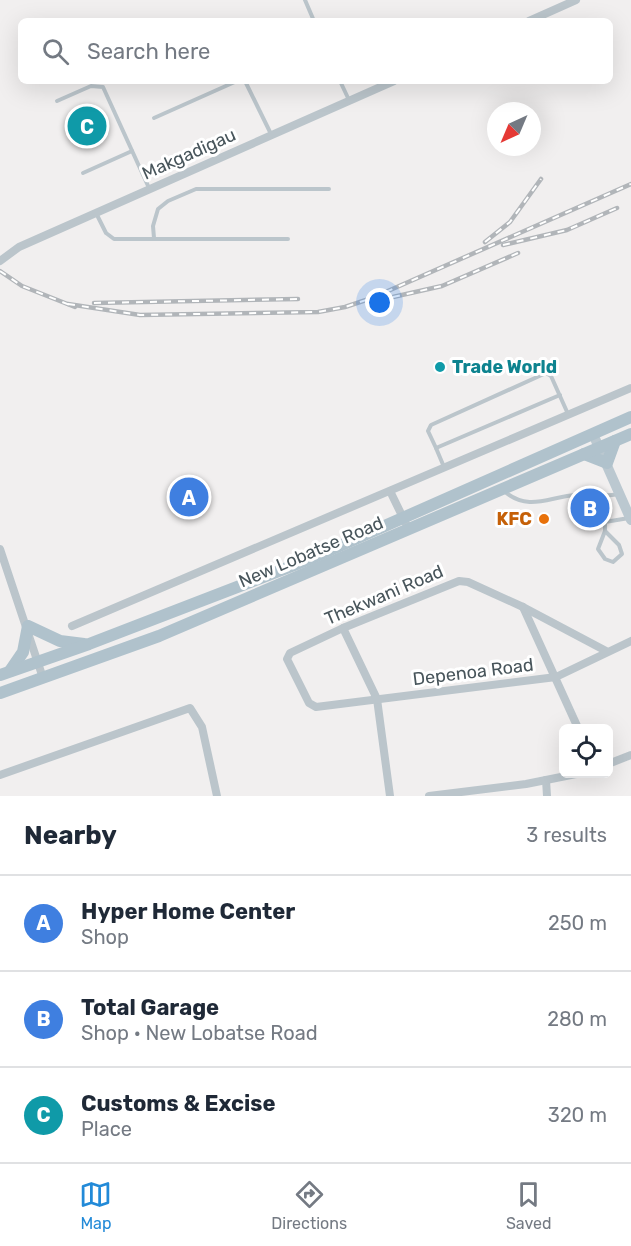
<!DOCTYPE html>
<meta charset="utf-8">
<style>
:root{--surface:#fff;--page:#f2f2f3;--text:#1f2937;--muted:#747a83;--line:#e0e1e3;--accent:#228ad8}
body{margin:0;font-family:Rubik,sans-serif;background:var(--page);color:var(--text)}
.controls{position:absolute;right:18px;bottom:18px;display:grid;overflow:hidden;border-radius:9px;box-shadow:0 6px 24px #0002}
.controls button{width:54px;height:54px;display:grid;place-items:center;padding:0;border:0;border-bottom:2px solid var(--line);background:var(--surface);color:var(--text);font:30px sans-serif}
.compass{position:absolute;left:487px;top:102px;width:54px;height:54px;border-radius:50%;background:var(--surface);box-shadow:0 6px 24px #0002;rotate:224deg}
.you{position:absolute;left:380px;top:303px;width:21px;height:21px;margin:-15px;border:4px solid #fff;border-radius:50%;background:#1a73e8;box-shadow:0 0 0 9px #1a73e833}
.badge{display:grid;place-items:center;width:39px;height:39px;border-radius:50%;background:var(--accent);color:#fff;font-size:20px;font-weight:700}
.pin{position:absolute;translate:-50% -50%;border:3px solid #fff;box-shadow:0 2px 6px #0006}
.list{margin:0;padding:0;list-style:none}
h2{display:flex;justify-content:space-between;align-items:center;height:78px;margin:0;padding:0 24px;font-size:26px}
h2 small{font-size:20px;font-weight:400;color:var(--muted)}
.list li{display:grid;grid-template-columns:39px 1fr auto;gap:18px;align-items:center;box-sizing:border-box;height:96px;padding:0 24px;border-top:2px solid var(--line)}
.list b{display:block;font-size:22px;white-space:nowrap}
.list p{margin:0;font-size:20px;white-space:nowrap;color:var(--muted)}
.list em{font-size:20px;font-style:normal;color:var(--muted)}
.icon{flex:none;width:33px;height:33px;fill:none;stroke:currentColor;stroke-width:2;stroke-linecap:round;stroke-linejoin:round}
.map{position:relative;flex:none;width:631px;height:796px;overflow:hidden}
.search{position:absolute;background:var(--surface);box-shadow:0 6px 24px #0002;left:18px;right:18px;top:18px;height:66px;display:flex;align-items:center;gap:15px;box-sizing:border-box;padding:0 21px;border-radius:9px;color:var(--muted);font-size:22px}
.sheet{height:366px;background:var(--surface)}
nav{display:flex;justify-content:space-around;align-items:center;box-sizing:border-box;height:84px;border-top:2px solid var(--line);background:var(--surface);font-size:16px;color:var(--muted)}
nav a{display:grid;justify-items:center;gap:3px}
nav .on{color:var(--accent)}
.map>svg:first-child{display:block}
</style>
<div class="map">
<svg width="631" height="796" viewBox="0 0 631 796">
<rect width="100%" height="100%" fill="#f1efef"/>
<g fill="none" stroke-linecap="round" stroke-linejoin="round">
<g stroke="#bbc5cb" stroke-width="4">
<polyline points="305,0 314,21"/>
<polyline points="245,81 271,134"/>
<polyline points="340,81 349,100"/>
<polyline points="57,101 91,86 103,87 149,188"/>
<polyline points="154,118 237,81"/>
<polyline points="83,173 132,151"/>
<polyline points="96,213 106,233 114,239 288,239"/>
<polyline points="154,238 153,226 158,209 168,201 196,189 329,189"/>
<polyline points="560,395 436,448 428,431 431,425 546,373 551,376 568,414"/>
<polyline points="436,448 444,467"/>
<path d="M505,492c25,20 45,4 72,3 15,-1 28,2 42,-1"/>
<polyline points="601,497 605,522 629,518"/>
<polyline points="605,522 605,531 598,549 605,559 613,562 622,554 619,545 605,531"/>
</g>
<g stroke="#bbc5cb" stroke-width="8">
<polyline points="529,21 576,0"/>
<polyline points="0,261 19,247 394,81"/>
<polyline points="390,491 409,530"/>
<polyline points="0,549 43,678"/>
<polyline points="523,607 578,728"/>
<polyline points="72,626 631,388"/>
<polyline points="343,628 377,699 390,796"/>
<polyline points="608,652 523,607 468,582 459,581 343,628 290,653 287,659 309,703 316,707 556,677 631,641"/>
<polyline points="608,764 631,755"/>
<polyline points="0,775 190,708 202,727 217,796"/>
<polyline points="546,780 547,796"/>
<polyline points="429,796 526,784 576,774"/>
</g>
<polyline stroke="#bbc8d0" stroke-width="10" points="593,434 631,520"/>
<g stroke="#b0c2cc" stroke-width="12">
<polyline points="584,454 607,463 615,441"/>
<polyline points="10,671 23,652 28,626 60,641 84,644"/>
<polyline points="0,675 89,644 310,559 631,417"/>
<polyline points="0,693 159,636 631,434"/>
</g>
<g stroke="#b1b5b9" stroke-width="4.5">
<g id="rail">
<polyline points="485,242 510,222 541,179"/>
<polyline points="503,245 567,230 617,208"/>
<polyline points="0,271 22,286 75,307"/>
<polyline points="393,297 442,286 518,253"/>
<polyline points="94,303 298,299"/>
<polyline points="68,304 140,315 318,312 345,307 372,298 631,184"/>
</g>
</g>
<use href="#rail" stroke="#fff" stroke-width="2" stroke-dasharray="7" stroke-linecap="butt"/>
</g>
<circle fill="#0f9aa8" stroke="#fff" stroke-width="2" cx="440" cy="367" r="6"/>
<circle fill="#e8710a" stroke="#fff" stroke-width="2" cx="544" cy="519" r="6"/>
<g text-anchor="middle" stroke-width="6" stroke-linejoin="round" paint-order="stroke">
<g font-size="18" fill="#48555b" stroke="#fff">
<text transform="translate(189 154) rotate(-24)" y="6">Makgadigau</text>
<text transform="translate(311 552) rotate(-23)" y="6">New Lobatse Road</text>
<text transform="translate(384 595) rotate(-23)" y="6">Thekwani Road</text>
<text transform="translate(473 672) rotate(-7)" y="6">Depenoa Road</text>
</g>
<g font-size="18" font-weight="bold" fill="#0d838f" stroke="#fff" text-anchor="start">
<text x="452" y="373">Trade World</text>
</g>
<g font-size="18" font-weight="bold" fill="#c56008" stroke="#fff" text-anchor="end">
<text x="532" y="525">KFC</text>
</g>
</g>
</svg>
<div class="controls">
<button><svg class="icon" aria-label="locate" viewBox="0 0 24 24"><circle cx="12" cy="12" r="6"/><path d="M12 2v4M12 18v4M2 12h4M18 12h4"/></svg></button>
</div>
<svg class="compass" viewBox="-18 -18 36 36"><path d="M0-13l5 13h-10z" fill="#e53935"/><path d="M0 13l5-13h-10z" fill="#747a83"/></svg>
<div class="you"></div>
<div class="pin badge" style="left:189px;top:497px;background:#3f7fe0">A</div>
<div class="pin badge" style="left:590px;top:508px;background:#3f7fe0">B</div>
<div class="pin badge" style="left:87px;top:126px;background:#0f9aa8">C</div>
<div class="search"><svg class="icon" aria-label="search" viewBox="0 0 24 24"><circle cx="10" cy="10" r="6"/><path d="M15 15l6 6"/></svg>Search here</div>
</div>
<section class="sheet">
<h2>Nearby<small>3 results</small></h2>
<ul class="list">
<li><span class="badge" style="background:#3f7fe0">A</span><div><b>Hyper Home Center</b><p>Shop</p></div><em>250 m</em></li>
<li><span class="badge" style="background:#3f7fe0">B</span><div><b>Total Garage</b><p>Shop · New Lobatse Road</p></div><em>280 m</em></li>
<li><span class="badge" style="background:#0f9aa8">C</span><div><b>Customs &amp; Excise</b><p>Place</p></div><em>320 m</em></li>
</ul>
</section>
<nav>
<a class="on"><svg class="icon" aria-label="map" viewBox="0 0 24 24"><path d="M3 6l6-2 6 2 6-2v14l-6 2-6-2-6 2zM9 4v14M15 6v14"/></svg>Map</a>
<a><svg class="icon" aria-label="directions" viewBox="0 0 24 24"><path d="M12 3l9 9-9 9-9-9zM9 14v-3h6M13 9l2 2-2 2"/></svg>Directions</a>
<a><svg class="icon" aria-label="saved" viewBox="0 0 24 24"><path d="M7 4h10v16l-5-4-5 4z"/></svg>Saved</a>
</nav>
